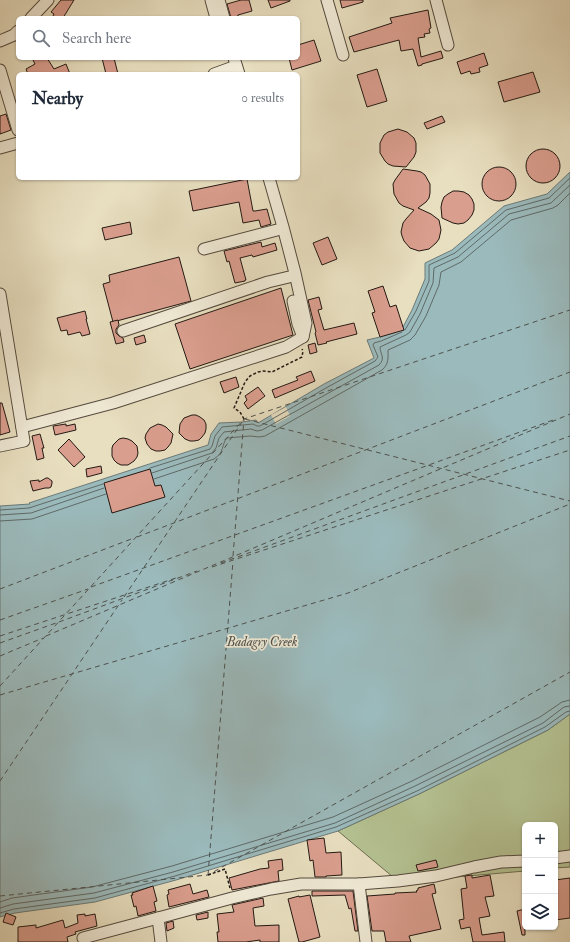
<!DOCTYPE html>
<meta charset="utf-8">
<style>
:root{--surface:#fff;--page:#f6f6f7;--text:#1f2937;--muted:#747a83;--line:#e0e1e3}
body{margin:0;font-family:"IM FELL Double Pica",serif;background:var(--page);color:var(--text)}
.controls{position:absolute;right:12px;bottom:12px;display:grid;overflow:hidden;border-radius:6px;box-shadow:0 1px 3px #0004}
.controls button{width:36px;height:36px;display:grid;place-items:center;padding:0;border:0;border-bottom:1px solid var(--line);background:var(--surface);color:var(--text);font:20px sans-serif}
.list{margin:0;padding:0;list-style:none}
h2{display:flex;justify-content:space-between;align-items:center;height:52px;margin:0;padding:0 16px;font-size:17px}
h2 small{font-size:13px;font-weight:400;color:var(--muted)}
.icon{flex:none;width:22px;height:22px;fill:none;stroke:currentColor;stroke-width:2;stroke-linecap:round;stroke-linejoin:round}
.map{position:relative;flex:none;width:570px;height:942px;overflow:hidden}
.search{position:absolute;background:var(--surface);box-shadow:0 1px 3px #0004;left:16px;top:16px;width:284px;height:44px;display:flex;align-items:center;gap:10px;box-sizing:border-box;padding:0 14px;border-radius:6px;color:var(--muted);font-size:15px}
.panel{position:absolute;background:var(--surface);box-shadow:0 1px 3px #0004;left:16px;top:72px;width:284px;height:108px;border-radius:6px}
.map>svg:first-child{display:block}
</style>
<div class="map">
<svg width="570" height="942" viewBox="0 0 570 942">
<rect width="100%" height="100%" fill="#e8dfc0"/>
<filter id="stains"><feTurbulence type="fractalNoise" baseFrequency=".005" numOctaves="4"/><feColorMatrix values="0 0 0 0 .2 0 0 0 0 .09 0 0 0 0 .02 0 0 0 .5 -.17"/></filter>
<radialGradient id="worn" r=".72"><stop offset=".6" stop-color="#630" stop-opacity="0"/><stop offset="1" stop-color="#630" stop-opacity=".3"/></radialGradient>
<polygon fill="#b5c292" stroke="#6c6e52" points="570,714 570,867 555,868 555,825 525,825 525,871 399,882 338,831 419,794 548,730"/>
<polygon fill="#9bbabc" stroke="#6b7a78" points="570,172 570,714 548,730 419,794 338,831 176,880 95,902 15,913 0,917 0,506 30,504 29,503 208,445 211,434 219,423 242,422 256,420 258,423 324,384 374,358 367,340 380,337 403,327 412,310 425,279 425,263 452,250 504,206 547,194"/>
<polygon fill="#e8dfc0" points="286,407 290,416 276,424 271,415"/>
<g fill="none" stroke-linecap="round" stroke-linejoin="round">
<g stroke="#5f6a68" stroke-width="1">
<polyline points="405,330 416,311 429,281 429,265 455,253 506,210 549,198 570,178"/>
<polyline points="150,468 210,449 212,446 215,436 222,427 253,424 257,426 260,426 326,388 375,361 378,357 373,345 374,343 381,341 402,332"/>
<path d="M152,473l60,-20 4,-5 3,-10 5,-6 27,-3 6,2 5,-1 117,-65c7,-7 1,-11 1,-18l26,-12 4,-3 10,-18 13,-31 1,-15 24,-11 51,-43 42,-11 19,-18"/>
<path d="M154,479l60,-20c11,-7 7,-14 13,-21l23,-2 9,1 6,-1 117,-66c7,-6 6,-12 6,-20l22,-10 5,-5 11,-19 13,-31 2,-13 20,-10 50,-42 42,-12 5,-3 12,-12"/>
<polyline points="0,510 29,508 103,484"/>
<polyline points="0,515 31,513 104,488"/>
<polyline points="0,521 32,519 106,494"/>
<polyline points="0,902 12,898 92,887 172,866 333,817 412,781 540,717 562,702 570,700"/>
<polyline points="0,908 13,904 94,893 173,872 335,823 415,786 543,723 564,707 570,706"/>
<polyline points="0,913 14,909 95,898 175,876 336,827 417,791 545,727 566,712 570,711"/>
</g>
<g stroke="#4d514e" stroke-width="1" stroke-dasharray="5 4" stroke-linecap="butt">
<polyline points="245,419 570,501"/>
<polyline points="137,537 570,372"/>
<polyline points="233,556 244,419"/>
<polyline points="221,563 570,436"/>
<polyline points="212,567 570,450"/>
<polyline points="91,587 556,419"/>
<polyline points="0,589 134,538"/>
<polyline points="124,597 242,422"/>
<polyline points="0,620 88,589"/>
<polyline points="59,622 197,571"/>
<polyline points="0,636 176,578"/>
<polyline points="46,636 570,414"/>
<polyline points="0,643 56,623"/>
<polyline points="0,656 43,638"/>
<polyline points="0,686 244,419 570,310"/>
<polyline points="0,695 348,593 570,504"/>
<polyline points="0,781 122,600"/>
<polyline points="208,875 233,561"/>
<polyline points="0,896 208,875 570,672"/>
</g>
</g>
<g fill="#da9e8e" stroke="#231913">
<polygon points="61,0 74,0 63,18 52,18 54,14 51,12"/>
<polygon points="241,0 249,0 252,11 238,15 238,16 233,18 231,18 227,4"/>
<polygon points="268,0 290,0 290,1 271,8"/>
<polygon points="340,0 363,0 363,2 342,8"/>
<polygon points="428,10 431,28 429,29 430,33 424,34 425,37 418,38 421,57 441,51 443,58 422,64 422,65 418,66 413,49 401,51 399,40 354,52 349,37 392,23 390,18"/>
<polygon points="314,40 321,61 292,70 289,58 298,58 298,45"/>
<polygon points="484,53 488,65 479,68 480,72 471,74 470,71 461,74 457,62"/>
<polygon points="32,58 47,58 54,69 66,64 70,74 28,74 26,69 35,64"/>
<polygon points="102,58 114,58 118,74 106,74"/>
<polygon points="377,69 387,101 367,107 357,75"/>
<polygon points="533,72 540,92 504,102 498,82"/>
<polygon points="6,114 11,130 0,134 0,116"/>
<polygon points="442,116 445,122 427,129 424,123"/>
<polygon points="398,129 407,132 414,138 416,143 416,152 414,157 406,167 393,166 388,164 385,161 380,153 380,143 384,135 388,132"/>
<circle cx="543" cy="166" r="17"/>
<circle cx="499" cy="184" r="17"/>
<polygon points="403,169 417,171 421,172 425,175 430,184 430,193 429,198 426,202 418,208 431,214 439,220 441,230 439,239 436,243 429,249 419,251 410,248 404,241 402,236 401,232 403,223 406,219 414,210 403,206 399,203 394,194 393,184 395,180"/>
<polygon points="247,179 253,211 255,211 267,209 271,224 261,227 259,220 243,223 239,202 193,211 189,191"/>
<polygon points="453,191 458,191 464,192 469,195 472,199 474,204 474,210 472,215 468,220 464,223 458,224 453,223 442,218 441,207 442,202 444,197 448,194"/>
<polygon points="130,222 132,234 105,240 102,228"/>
<polygon points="328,237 337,259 322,265 313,243"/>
<polygon points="261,242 262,247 275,243 277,250 253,257 252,255 240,258 246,280 245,280 245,281 235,283 229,261 227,262 224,251"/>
<polygon points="179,257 191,301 113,322 103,284 110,282 109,275"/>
<polygon points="383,286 390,307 396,305 404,330 380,337 372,313 375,312 368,291"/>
<polygon points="281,288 293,335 190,369 175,324"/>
<polygon points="319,297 322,309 318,310 324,330 354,323 357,334 326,342 327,343 318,345 315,333 316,332 308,300"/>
<polygon points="85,311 87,319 86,319 90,334 82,336 80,332 68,335 67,330 61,331 57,318"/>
<polygon points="118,320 119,325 116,329 116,333 119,336 123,338 124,342 116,344 110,322"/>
<polygon points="144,335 146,342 136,345 134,338"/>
<polygon points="315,343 317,352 310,354 308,345"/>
<polygon points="311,371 315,381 275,398 272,390 298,380 296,377"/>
<polygon points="236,377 239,387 224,393 220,382"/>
<polygon points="258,387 265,396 248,409 244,403 247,400 245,396"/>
<polygon points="0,403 2,403 10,432 0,435"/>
<polygon points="192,415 196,415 200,417 204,420 206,424 206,429 205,433 202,437 199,440 194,441 190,441 185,439 179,433 180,424 184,418"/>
<polygon points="66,424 66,426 75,424 76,430 55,435 53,426"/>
<polygon points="158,424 162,425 166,427 173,434 171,443 168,447 165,450 160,451 156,451 151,449 147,444 145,438 146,434 150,428"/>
<polygon points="40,434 44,448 42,448 44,458 37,460 32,436"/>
<polygon points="123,438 128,439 132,441 137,446 138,453 137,457 134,461 128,465 121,465 117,463 114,460 112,456 112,448 113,445 119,439"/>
<polygon points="69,439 85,457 74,467 58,450"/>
<polygon points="101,466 102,473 87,477 86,469"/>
<polygon points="150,469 155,486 161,485 165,497 112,513 104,483"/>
<polygon points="46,478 48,478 52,481 52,483 51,487 49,488 45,488 33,491 30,481 39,480 39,482"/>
<polygon points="324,838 326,853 341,852 342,875 326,876 326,877 315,877 313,860 310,861 307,840"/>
<polygon points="282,859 283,870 278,871 279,881 232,890 229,878 260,869 269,868 268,861"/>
<polygon points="436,860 438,867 418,871 416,865"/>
<polygon points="472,875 472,878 490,875 494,896 485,897 490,916 479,918 482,935 504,932 505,942 473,942 470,927 461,929 459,920 464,919 461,889 467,888 465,876"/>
<polygon points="570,878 570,918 555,920 555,880"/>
<polygon points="190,884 193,894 207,890 209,897 169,907 167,895 169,894 168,890"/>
<polygon points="434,884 436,893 432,894 441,929 409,936 411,942 386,942 384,931 372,931 367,896 395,894 395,893 417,892 416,891 418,890 418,888"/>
<polygon points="153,886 157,901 154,902 156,911 138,916 136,906 134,907 131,895 133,895 132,893"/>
<polygon points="312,891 353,891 358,931 355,931 351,908 349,909 345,895 312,896"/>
<polygon points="310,895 320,937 302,942 299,942 288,899 299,896 299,897"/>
<polygon points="263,898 264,906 253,908 255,926 279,925 279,942 260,942 260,940 246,942 218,942 217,932 219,932 217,914 234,912 232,905"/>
<polygon points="525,909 525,935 522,935 517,911"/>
<polygon points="208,912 208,918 197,920 196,915"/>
<polygon points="6,913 16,917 13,925 3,922"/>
<polygon points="85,914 85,916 95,914 97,926 75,932 76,934 67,937 68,942 18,942 18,927 36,925 36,928 63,920 65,928 78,923 77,915"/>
<polygon points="173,921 174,928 167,931 166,923"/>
</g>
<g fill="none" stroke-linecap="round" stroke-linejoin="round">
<g stroke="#544a3e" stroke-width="13">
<g id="minor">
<polyline points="211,0 216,18"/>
<polyline points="219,0 224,18"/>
<polyline points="327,0 343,55"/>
<polyline points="436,0 448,45"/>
<polyline points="31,18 48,0"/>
<polyline points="0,41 14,35 18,31"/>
<polyline points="234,58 239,74"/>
<polyline points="0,70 18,130"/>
<polyline points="214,74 236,66"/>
<polyline points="0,148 18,143"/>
<polyline points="204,249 277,230"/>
<polyline points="0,294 24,441 0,446"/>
<polyline points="293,301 298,324 303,337"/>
<polyline points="123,331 268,282 289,277"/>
<polyline points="22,427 113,403 286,347 303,337 306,323 295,273 283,227 269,178"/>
<polyline points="555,858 570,856"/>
<polyline points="359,884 366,942"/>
<polyline points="158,918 161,942"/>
<polyline points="83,938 158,918 232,898 271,889 301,884 359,884 398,881 436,876 474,867 501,862 525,861"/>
</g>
</g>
<g stroke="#231913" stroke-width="1.5" stroke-dasharray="3 2" stroke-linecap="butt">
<polyline points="244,419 240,412 234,408 245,382 250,376 258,372 263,371 272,372 302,357 303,351 302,349"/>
<polyline points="208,875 225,869 230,888"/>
</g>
<use href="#minor" stroke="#f0ead6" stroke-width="11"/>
</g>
<g text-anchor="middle" stroke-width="3.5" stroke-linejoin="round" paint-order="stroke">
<g font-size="13" font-style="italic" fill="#4d514e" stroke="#f0ead6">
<text x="262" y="646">Badagry Creek</text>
</g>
</g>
<rect width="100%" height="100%" filter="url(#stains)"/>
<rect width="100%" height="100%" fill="url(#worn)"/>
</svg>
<div class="controls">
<button>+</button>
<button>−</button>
<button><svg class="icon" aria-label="layers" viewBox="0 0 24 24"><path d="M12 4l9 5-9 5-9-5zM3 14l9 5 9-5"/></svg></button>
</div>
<div class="search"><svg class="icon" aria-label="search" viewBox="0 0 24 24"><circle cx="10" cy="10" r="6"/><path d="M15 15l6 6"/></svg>Search here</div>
<section class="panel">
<h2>Nearby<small>0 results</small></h2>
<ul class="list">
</ul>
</section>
</div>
